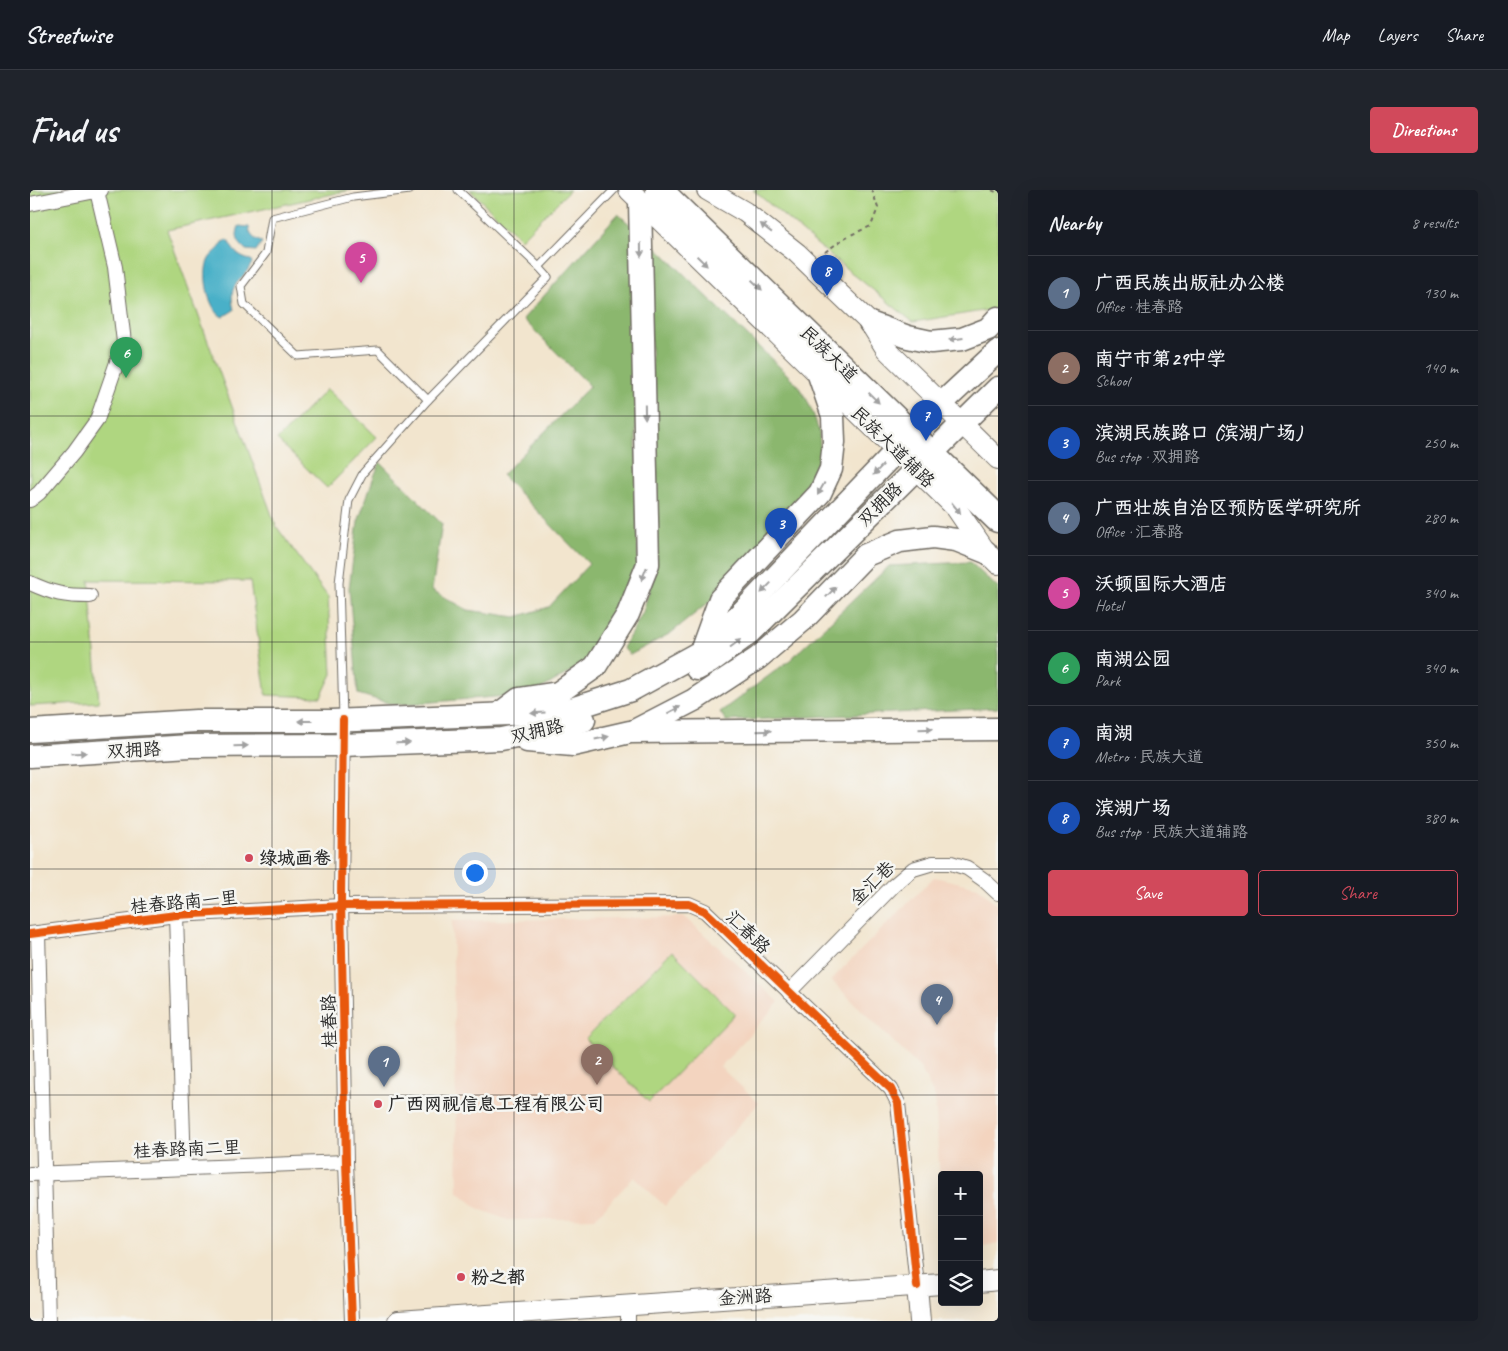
<!DOCTYPE html>
<meta charset="utf-8">
<style>
:root{--surface:#171b24;--page:#20242c;--text:#f1f3f6;--muted:#9ea1a6;--line:#363941;--accent:#d1495b}
body{margin:0;font-family:Caveat,"LXGW WenKai TC",sans-serif;background:var(--page);color:var(--text)}
.controls{position:absolute;right:15px;bottom:15px;display:grid;overflow:hidden;border-radius:5px;box-shadow:0 5px 20px #0002}
.controls button{width:45px;height:45px;display:grid;place-items:center;padding:0;border:0;border-bottom:1px solid var(--line);background:var(--surface);color:var(--text);font:25px sans-serif}
.you{position:absolute;left:444px;top:682px;width:18px;height:18px;margin:-12px;border:4px solid #fff;border-radius:50%;background:#1a73e8;box-shadow:0 0 0 8px #1a73e833}
.badge{display:grid;place-items:center;width:32px;height:32px;border-radius:50%;background:var(--accent);color:#fff;font-size:16px;font-weight:700}
.pin{position:absolute;translate:-50% -41px;filter:drop-shadow(0 1px 2px #0008)}
.pin::after{content:'';position:absolute;top:26px;width:18px;height:15px;background:inherit;clip-path:polygon(0 0,100% 0,50% 100%)}
.list{margin:0;padding:0;list-style:none}
h2{display:flex;justify-content:space-between;align-items:center;height:65px;margin:0;padding:0 20px;font-size:21px}
h2 small{font-size:16px;font-weight:400;color:var(--muted)}
.list li{display:grid;grid-template-columns:32px 1fr auto;gap:15px;align-items:center;box-sizing:border-box;height:75px;padding:0 20px;border-top:1px solid var(--line)}
.list b{display:block;font-size:19px;white-space:nowrap}
.list p{margin:0;font-size:16px;white-space:nowrap;color:var(--muted)}
.list em{font-size:16px;font-style:normal;color:var(--muted)}
.actions{display:flex;gap:10px;padding:15px 20px}
.actions a{flex:1;padding:11px 0;border:1px solid var(--accent);border-radius:5px;text-align:center;font-size:18px;color:var(--accent)}
.actions .main{background:var(--accent);color:#fff}
.icon{flex:none;width:28px;height:28px;fill:none;stroke:currentColor;stroke-width:2;stroke-linecap:round;stroke-linejoin:round}
.map{position:relative;flex:none;width:968px;height:1131px;overflow:hidden;border-radius:5px}
header{display:flex;align-items:center;gap:30px;box-sizing:border-box;height:70px;padding:0 25px;background:var(--surface);border-bottom:1px solid var(--line)}
header strong{font-size:24px}
nav{display:flex;gap:28px;margin-inline-start:auto;font-size:18px}
.intro{display:flex;align-items:center;justify-content:space-between;box-sizing:border-box;height:120px;padding:0 30px}
h1{margin:0;font-size:35px}
.button{padding:12px 22px;border-radius:5px;background:var(--accent);color:#fff;font-size:18px;font-weight:700}
main{display:flex;gap:30px;padding:0 30px}
aside{flex:1;background:var(--surface);border-radius:5px;box-shadow:0 5px 20px #0002}
.map>svg:first-child{display:block}
</style>
<header>
<strong>Streetwise</strong>
<nav><a>Map</a><a>Layers</a><a>Share</a></nav>
</header>
<div class="intro"><h1>Find us</h1><a class="button">Directions</a></div>
<main>
<div class="map">
<svg width="968" height="1131" viewBox="0 0 968 1131">
<rect width="100%" height="100%" fill="#f6f6f2"/>
<filter id="ink" filterUnits="userSpaceOnUse"><feTurbulence type="fractalNoise" baseFrequency=".02" numOctaves="2"/><feDisplacementMap in="SourceGraphic" scale="10" xChannelSelector="R" yChannelSelector="G"/><feConvolveMatrix kernelMatrix="1 2 1 2 8 2 1 2 1" color-interpolation-filters="sRGB"/></filter>
<filter id="wash" filterUnits="userSpaceOnUse"><feTurbulence type="fractalNoise" baseFrequency=".0096" numOctaves="4" result="noise"/><feDisplacementMap in="SourceGraphic" scale="20" xChannelSelector="R" yChannelSelector="G"/><feGaussianBlur stdDeviation="1.12" result="paint"/><feColorMatrix in="noise" values="0 0 0 0 0 0 0 0 0 0 0 0 0 0 0 0 0 1.4 0 .05"/><feComposite in="paint" operator="in"/></filter>
<g filter="url(#wash)">
<rect width="100%" height="100%" fill="#f2e5ce"/>
<g fill="#f3d4bf">
<polygon points="904,687 948,697 968,716 968,1053 949,1057 949,985 912,985 912,1027 905,907 891,879 801,790"/>
<polygon points="655,727 749,812 690,877 729,913 635,1016 604,987 565,1028 478,1030 449,1019 428,1002 422,731"/>
</g>
<g fill="#afd680" stroke="#6d8056">
<polygon points="0,0 321,0 137,40 246,336 298,407 302,484 291,507 236,505 220,391 59,390 69,512 0,516"/>
<polygon points="440,0 540,0 491,49"/>
<polygon points="723,0 968,0 968,116 965,119 883,132 802,67"/>
<polygon points="297,199 347,247 297,298 247,250"/>
<polygon points="642,761 705,824 619,912 555,849"/>
</g>
<g fill="#8bb76e" stroke="#5b714c">
<polygon points="588,24 603,37 608,374 591,419 559,471 502,504 365,515 328,504 319,398 328,332 343,289 350,272 412,334 402,400 438,420 486,427 519,417 559,374 472,285 560,196 493,129"/>
<polygon points="618,49 766,193 777,210 784,226 789,242 790,257 787,276 780,296 760,332 693,401 641,443 600,465 593,458 613,422 627,373"/>
<polygon points="940,372 968,398 968,518 696,531 690,522 760,470 859,376"/>
</g>
<g fill="#49b0c8" stroke="#3a6e7a">
<path d="M209,36l10,1c0,8 6,13 13,15l-6,9 -10,-1c-9,-8 -11,-13 -7,-24z"/>
<path d="M198,50c5,11 11,18 23,20l1,3c-11,21 -25,19 -18,47l-11,7c-15,-6 -21,-43 -15,-56 3,-8 12,-11 15,-19z"/>
</g>
</g>
<g filter="url(#ink)">
<g fill="none" stroke-linecap="round" stroke-linejoin="round">
<g stroke="#716c64" stroke-width="9">
<g id="lane">
<polyline points="380,0 323,7 242,28 236,63 211,96 214,114 268,166 348,160 398,210 518,87 509,77 428,0"/>
<polyline points="509,77 584,0"/>
<polyline points="313,528 309,393 319,310 333,283 398,210"/>
</g>
</g>
<g stroke="#716c64" stroke-width="16">
<g id="street">
<polyline points="0,14 71,0"/>
<polyline points="0,310 9,303 44,262 67,230 94,152 85,77 67,1"/>
<path d="M0,393c24,11 34,13 60,13"/>
<polyline points="313,530 311,710 316,972 322,1131"/>
<polyline points="146,725 154,978"/>
<polyline points="8,743 18,1131"/>
<polyline points="0,744 146,725 311,716 659,714 675,721 861,899 868,913 887,1096"/>
<polyline points="759,802 863,696 883,679 903,673 921,673 937,678 954,690 968,703"/>
<polyline points="0,984 316,972"/>
<polyline points="598,1114 598,1131"/>
</g>
</g>
<g stroke="#716c64" stroke-width="22">
<g id="secondary">
<polyline points="599,0 926,318 956,362 968,374"/>
<polyline points="677,0 715,22 767,63 840,133 856,159 968,269"/>
<polyline points="949,1092 968,1090"/>
<polyline points="887,1096 890,1131"/>
<polyline points="368,1131 912,1094"/>
</g>
</g>
<g stroke="#716c64" stroke-width="25">
<g id="primary">
<polyline points="840,133 878,147 901,152 932,149 958,139 968,128"/>
<polyline points="673,456 690,409 790,303 801,279 804,252 803,226 789,185"/>
<polyline points="667,479 680,472 721,442 968,198"/>
<polyline points="473,521 489,509 528,503 565,477 598,424 618,374 610,11"/>
<polyline points="606,540 664,510 728,468 773,430 836,365 870,351 903,347 926,350 956,362"/>
<polyline points="0,541 166,531 301,531 532,522 601,500 672,461 712,422 911,214 968,161"/>
<polyline points="497,551 543,555 600,542 968,539"/>
<polyline points="0,566 160,556 312,555 471,549 536,536 554,530"/>
</g>
</g>
<g stroke="#716c64" stroke-width="29">
<polyline id="highway" points="629,0 968,329"/>
</g>
<g stroke="#716c64" stroke-width="2" stroke-dasharray="4 4" stroke-linecap="butt">
<polyline points="962,0 968,3"/>
<polyline points="795,62 816,47 841,36 848,18 842,0"/>
</g>
<use href="#lane" stroke="#fff" stroke-width="7"/>
<use href="#street" stroke="#fff" stroke-width="14"/>
<use href="#secondary" stroke="#fff" stroke-width="20"/>
<use href="#primary" stroke="#fff" stroke-width="22"/>
<use href="#highway" stroke="#fff" stroke-width="26"/>
<g stroke="#f6f6f2" stroke-width="11">
<g id="cycleway">
<polyline points="313,530 311,710 316,972 322,1131"/>
<polyline points="0,744 146,725 311,716 659,714 675,721 861,899 868,913 887,1096"/>
</g>
</g>
<use href="#cycleway" stroke="#e8590c" stroke-width="8"/>
</g>
<defs><path id="oneway-solid" d="M-6-.8H1V-3.2L6.5 0L1 3.2V.8H-6Z" transform="scale(1.25)"/></defs>
<g fill="#a0a0a0">
<use href="#oneway-solid" transform="translate(736 38) rotate(-142)"/>
<use href="#oneway-solid" transform="translate(611 60) rotate(89)"/>
<use href="#oneway-solid" transform="translate(672 71) rotate(44)"/>
<use href="#oneway-solid" transform="translate(727 95) rotate(44)"/>
<use href="#oneway-solid" transform="translate(926 149) rotate(173)"/>
<use href="#oneway-solid" transform="translate(844 208) rotate(44)"/>
<use href="#oneway-solid" transform="translate(615 222) rotate(89)"/>
<use href="#oneway-solid" transform="translate(848 280) rotate(134)"/>
<use href="#oneway-solid" transform="translate(791 299) rotate(119)"/>
<use href="#oneway-solid" transform="translate(926 318) rotate(50)"/>
<use href="#oneway-solid" transform="translate(614 384) rotate(111)"/>
<use href="#oneway-solid" transform="translate(736 398) rotate(134)"/>
<use href="#oneway-solid" transform="translate(801 402) rotate(-46)"/>
<use href="#oneway-solid" transform="translate(706 453) rotate(-37)"/>
<use href="#oneway-solid" transform="translate(644 520) rotate(-27)"/>
<use href="#oneway-solid" transform="translate(508 523) rotate(177)"/>
<use href="#oneway-solid" transform="translate(275 531) rotate(-180)"/>
<use href="#oneway-solid" transform="translate(896 539) rotate(-1)"/>
<use href="#oneway-solid" transform="translate(734 541) rotate(-1)"/>
<use href="#oneway-solid" transform="translate(572 548) rotate(-12)"/>
<use href="#oneway-solid" transform="translate(373 553) rotate(-2)"/>
<use href="#oneway-solid" transform="translate(211 556) rotate(-1)"/>
<use href="#oneway-solid" transform="translate(49 563) rotate(-3)"/>
</g>
</g>
<path fill="none" stroke="#2b2b2b" stroke-width="1" stroke-opacity="0.55" d="M242,0v1131M484,0v1131M726,0v1131M0,226h968M0,452h968M0,679h968M0,905h968"/>
<g fill="#d1495b" stroke="#f6f6f2" stroke-width="2">
<circle cx="219" cy="668" r="5"/>
<circle cx="348" cy="914" r="5"/>
<circle cx="431" cy="1087" r="5"/>
</g>
<g text-anchor="middle" stroke-width="5" stroke-linejoin="round" paint-order="stroke">
<g font-size="18" fill="#2b2b2b" stroke="#f6f6f2">
<text transform="translate(799 164) rotate(44)" y="6">民族大道</text>
<text transform="translate(863 257) rotate(44)" y="6">民族大道辅路</text>
<text transform="translate(850 314) rotate(-45)" y="6">双拥路</text>
<text transform="translate(507 541) rotate(-13)" y="6">双拥路</text>
<text transform="translate(104 560) rotate(-3)" y="6">双拥路</text>
<text transform="translate(842 693) rotate(-44)" y="6">金汇巷</text>
<text transform="translate(154 712) rotate(-5)" y="6">桂春路南一里</text>
<text transform="translate(718 742) rotate(44)" y="6">汇春路</text>
<text transform="translate(299 831) rotate(-91)" y="6">桂春路</text>
<text transform="translate(157 959) rotate(-2)" y="6">桂春路南二里</text>
<text transform="translate(715 1107) rotate(-4)" y="6">金洲路</text>
</g>
<g font-size="18" font-weight="bold" fill="#2b2b2b" stroke="#f6f6f2" text-anchor="start">
<text x="229" y="674">绿城画卷</text>
<text x="358" y="920">广西网视信息工程有限公司</text>
<text x="441" y="1093">粉之都</text>
</g>
</g>
</svg>
<div class="controls">
<button>+</button>
<button>−</button>
<button><svg class="icon" aria-label="layers" viewBox="0 0 24 24"><path d="M12 4l9 5-9 5-9-5zM3 14l9 5 9-5"/></svg></button>
</div>
<div class="you"></div>
<div class="pin badge" style="left:354px;top:897px;background:#5c6f8a">1</div>
<div class="pin badge" style="left:567px;top:895px;background:#8d6e63">2</div>
<div class="pin badge" style="left:751px;top:359px;background:#1a4fb4">3</div>
<div class="pin badge" style="left:907px;top:835px;background:#5c6f8a">4</div>
<div class="pin badge" style="left:331px;top:93px;background:#d1479c">5</div>
<div class="pin badge" style="left:96px;top:188px;background:#2e9e5b">6</div>
<div class="pin badge" style="left:896px;top:251px;background:#1a4fb4">7</div>
<div class="pin badge" style="left:797px;top:106px;background:#1a4fb4">8</div>
</div>
<aside>
<h2>Nearby<small>8 results</small></h2>
<ul class="list">
<li><span class="badge" style="background:#5c6f8a">1</span><div><b>广西民族出版社办公楼</b><p>Office · 桂春路</p></div><em>130 m</em></li>
<li><span class="badge" style="background:#8d6e63">2</span><div><b>南宁市第29中学</b><p>School</p></div><em>140 m</em></li>
<li><span class="badge" style="background:#1a4fb4">3</span><div><b>滨湖民族路口 (滨湖广场)</b><p>Bus stop · 双拥路</p></div><em>250 m</em></li>
<li><span class="badge" style="background:#5c6f8a">4</span><div><b>广西壮族自治区预防医学研究所</b><p>Office · 汇春路</p></div><em>280 m</em></li>
<li><span class="badge" style="background:#d1479c">5</span><div><b>沃顿国际大酒店</b><p>Hotel</p></div><em>340 m</em></li>
<li><span class="badge" style="background:#2e9e5b">6</span><div><b>南湖公园</b><p>Park</p></div><em>340 m</em></li>
<li><span class="badge" style="background:#1a4fb4">7</span><div><b>南湖</b><p>Metro · 民族大道</p></div><em>350 m</em></li>
<li><span class="badge" style="background:#1a4fb4">8</span><div><b>滨湖广场</b><p>Bus stop · 民族大道辅路</p></div><em>380 m</em></li>
</ul>
<div class="actions"><a class="main">Save</a><a>Share</a></div>
</aside>
</main>
